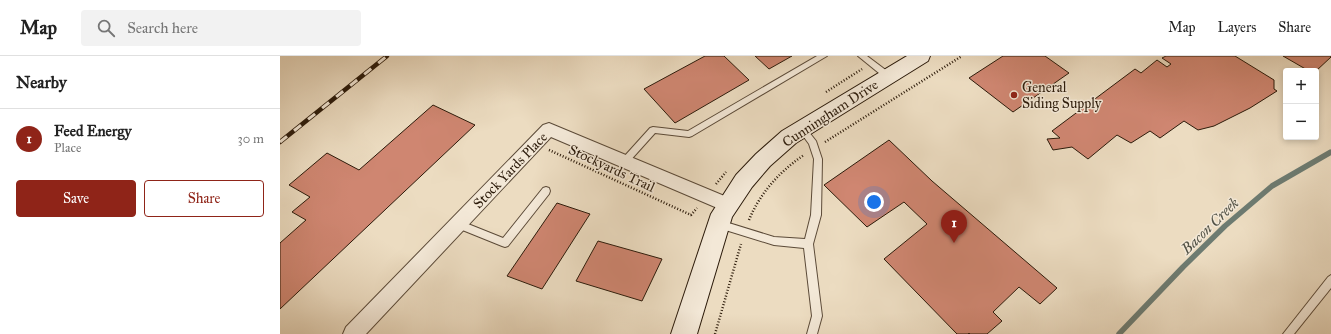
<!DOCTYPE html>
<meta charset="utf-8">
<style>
:root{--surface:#fff;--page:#f2f2f2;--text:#222;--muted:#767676;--line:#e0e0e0;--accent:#8f2418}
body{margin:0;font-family:"IM FELL Great Primer",serif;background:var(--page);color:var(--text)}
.controls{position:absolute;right:12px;top:12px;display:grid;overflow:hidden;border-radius:4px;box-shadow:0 2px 6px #0003}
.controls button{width:36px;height:36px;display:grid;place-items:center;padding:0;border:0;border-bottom:1px solid var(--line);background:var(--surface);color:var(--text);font:20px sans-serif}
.you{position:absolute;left:594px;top:146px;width:14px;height:14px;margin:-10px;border:3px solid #fff;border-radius:50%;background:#1a73e8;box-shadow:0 0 0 6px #1a73e833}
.badge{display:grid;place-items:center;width:26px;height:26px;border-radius:50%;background:var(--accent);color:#fff;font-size:13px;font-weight:700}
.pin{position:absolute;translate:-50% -33px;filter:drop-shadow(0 1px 2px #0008)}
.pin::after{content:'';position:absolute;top:21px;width:14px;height:12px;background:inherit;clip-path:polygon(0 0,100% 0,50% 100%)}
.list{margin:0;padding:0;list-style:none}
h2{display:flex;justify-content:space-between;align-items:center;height:52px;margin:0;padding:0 16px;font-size:17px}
h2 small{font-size:13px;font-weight:400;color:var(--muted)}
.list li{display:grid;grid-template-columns:26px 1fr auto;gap:12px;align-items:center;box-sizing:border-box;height:60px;padding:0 16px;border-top:1px solid var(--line)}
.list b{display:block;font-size:15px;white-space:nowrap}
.list p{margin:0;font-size:13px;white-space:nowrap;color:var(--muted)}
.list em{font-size:13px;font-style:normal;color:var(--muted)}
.actions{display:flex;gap:8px;padding:12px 16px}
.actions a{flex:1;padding:9px 0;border:1px solid var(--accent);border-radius:4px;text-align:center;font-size:14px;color:var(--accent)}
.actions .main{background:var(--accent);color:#fff}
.icon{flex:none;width:22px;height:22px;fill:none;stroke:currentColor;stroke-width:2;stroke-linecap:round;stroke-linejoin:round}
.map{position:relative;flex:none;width:1051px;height:278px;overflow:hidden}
header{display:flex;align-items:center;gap:24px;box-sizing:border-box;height:56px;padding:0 20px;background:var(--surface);border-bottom:1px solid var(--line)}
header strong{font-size:19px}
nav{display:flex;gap:22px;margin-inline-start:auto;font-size:14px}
.search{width:280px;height:36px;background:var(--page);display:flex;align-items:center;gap:10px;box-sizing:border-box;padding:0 14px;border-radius:4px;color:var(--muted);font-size:15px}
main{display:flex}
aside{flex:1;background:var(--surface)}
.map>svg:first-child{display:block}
</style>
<header>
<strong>Map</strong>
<div class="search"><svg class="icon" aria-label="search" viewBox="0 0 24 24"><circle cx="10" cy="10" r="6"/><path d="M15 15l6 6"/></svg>Search here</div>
<nav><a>Map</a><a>Layers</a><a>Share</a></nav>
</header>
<main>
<aside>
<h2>Nearby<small></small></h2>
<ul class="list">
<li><span class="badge">1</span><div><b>Feed Energy</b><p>Place</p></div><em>30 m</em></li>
</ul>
<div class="actions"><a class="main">Save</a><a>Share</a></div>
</aside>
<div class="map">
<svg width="1051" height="278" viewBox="0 0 1051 278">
<rect width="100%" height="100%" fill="#ecdcc1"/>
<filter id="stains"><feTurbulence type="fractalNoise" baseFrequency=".005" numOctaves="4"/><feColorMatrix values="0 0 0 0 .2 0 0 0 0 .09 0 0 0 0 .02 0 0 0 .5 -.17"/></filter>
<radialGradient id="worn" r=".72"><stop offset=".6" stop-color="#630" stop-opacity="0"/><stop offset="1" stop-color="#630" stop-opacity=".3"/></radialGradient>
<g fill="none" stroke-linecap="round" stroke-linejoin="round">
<polyline stroke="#6d7b71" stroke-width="5.5" points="839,278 903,211 945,170 992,130 1051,96"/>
</g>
<g fill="#cf8671" stroke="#2b1a0a">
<polygon points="425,0 444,0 469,24 395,67 364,33"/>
<polygon points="475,0 512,0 489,13"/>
<polygon points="723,0 765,0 789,17 733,56 689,22"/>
<polygon points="886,0 955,0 994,24 994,33 997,35 970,52 934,70 918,74 904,65 880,82 870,75 851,87 837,79 808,103 792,91 773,94 767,83 780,82 772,75 855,13 861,17 877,4 887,11 891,8 882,2"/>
<polygon points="1003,0 1051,0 1051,1 1036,15 1029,15"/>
<polygon points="153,49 195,69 0,253 0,187 26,164 12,156 30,141 9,129 47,97 79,114"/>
<polygon points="609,84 652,125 777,232 760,248 739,231 713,256 722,265 707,278 690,278 689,277 688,278 677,278 604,203 647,168 624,146 587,171 544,129"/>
<polygon points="277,147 310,158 262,233 227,220"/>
<polygon points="318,185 382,203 362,245 296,225"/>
</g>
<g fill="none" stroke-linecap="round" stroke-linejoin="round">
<g stroke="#5b4a38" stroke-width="2">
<g id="lane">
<polygon points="537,0 547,0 412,80 409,81 375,77 348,107 342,107 341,105 342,103 370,72 373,71 408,75"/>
<polygon points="578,0 587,0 611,18 612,20 611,22 605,22"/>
<polygon points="522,70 525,71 536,85 542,103 541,159 533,188 542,260 537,278 527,278 532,260 524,192 494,189 439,172 436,171 434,168 436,165 439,164 494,181 525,183 531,159 534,103 529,88 518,73"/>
<polygon points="266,131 269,132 270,135 269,138 228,190 225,191 222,190 175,171 173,168 175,165 178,164 223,182 263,132"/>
<polygon points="1051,219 1051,232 1014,278 1003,278 1048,221"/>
</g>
</g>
<g stroke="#5b4a38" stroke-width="2">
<polygon id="street" points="269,67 454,144 457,149 454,154 448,156 442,154 271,81 86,278 63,278 66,271 263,69"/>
</g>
<g stroke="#2b1a0a" stroke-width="2">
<polygon id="secondary" points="627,0 650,0 648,5 516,87 490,110 472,131 452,161 417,278 391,278 431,158 456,119 476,98 502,75"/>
</g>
<g stroke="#2b1a0a" stroke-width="2.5" stroke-dasharray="1 2" stroke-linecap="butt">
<polyline points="546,36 582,13"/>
<polyline points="545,86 682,0"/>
<polyline points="269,94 411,159 417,152"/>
<polyline points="436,128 446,116"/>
<path d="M469,164c11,-27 31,-49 55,-65"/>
<polyline points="435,278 461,188"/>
</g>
<use href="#lane" fill="#f3e8d7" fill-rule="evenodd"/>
<use href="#street" fill="#f3e8d7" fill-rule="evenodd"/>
<use href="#secondary" fill="#f3e8d7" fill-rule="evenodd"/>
<g stroke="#2b1a0a" stroke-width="4.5">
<polyline id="rail" points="0,86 107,0"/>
</g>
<use href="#rail" stroke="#f3e8d7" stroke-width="3" stroke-dasharray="9" stroke-linecap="butt"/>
</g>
<circle fill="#8f2418" stroke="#f3e8d7" stroke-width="1.5" cx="734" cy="39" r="4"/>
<g text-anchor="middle" stroke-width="3" stroke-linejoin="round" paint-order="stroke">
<g font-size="14" fill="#2b1a0a" stroke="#f3e8d7" text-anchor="start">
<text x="742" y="36">General<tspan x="742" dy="16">Siding Supply</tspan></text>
</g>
<g font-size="14" fill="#2b1a0a" stroke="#f3e8d7">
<text transform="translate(550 57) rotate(-33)" y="5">Cunningham Drive</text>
<text transform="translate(332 112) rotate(25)" y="5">Stockyards Trail</text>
<text transform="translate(230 114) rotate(-46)" y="5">Stock Yards Place</text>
</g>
<g font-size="15" font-style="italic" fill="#525246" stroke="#f3e8d7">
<text transform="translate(930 170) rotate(-44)" y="5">Bacon Creek</text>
</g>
</g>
<rect width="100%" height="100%" filter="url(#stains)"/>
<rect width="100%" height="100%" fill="url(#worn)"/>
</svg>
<div class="controls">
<button>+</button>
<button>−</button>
</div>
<div class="you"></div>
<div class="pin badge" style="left:674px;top:187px">1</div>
</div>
</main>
